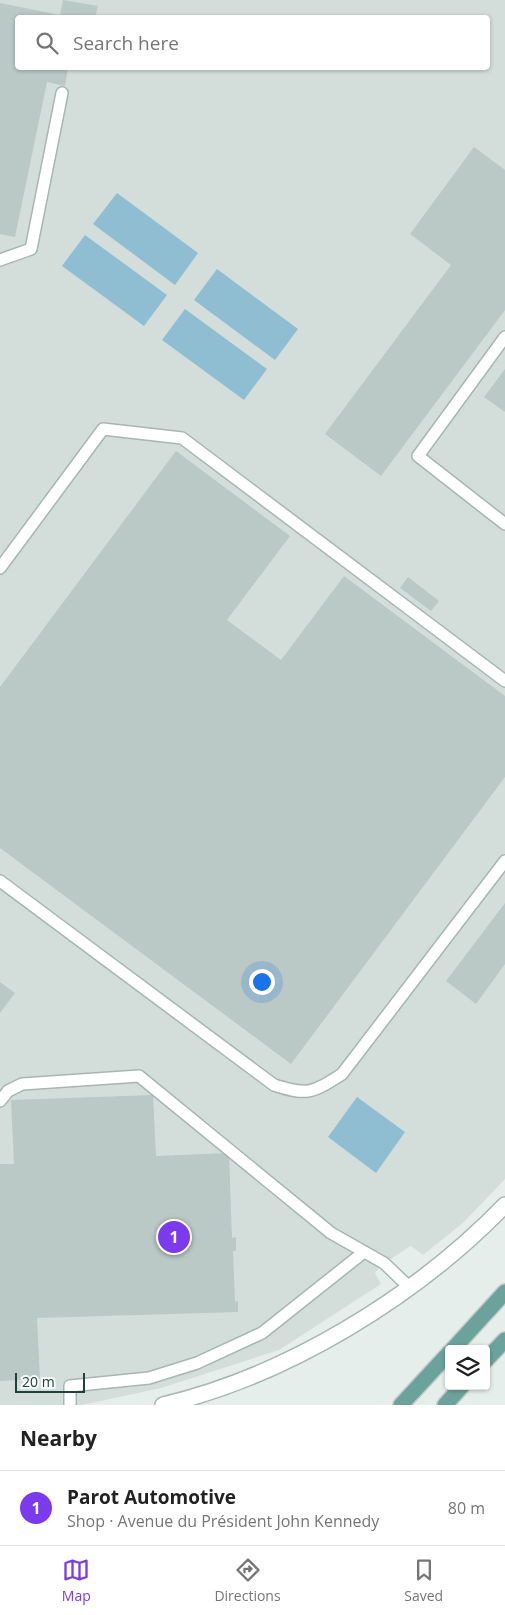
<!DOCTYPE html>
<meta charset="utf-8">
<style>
:root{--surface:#fff;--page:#f2f2f2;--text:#222;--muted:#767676;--line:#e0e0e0;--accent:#7c3aed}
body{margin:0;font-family:"Open Sans",sans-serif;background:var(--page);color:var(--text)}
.controls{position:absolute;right:15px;bottom:15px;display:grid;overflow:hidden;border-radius:5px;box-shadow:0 1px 4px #0004}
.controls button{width:45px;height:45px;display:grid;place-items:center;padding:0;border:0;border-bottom:1px solid var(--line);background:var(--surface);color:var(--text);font:25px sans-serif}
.scale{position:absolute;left:15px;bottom:12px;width:70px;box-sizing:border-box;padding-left:5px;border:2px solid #24403c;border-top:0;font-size:14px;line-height:18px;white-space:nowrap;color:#24403c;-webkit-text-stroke:4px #f6faf9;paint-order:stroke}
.you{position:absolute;left:261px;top:981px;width:18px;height:18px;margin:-12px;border:4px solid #fff;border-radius:50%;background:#1a73e8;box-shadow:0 0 0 8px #1a73e833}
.badge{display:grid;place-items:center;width:32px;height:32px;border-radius:50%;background:var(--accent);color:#fff;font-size:16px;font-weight:700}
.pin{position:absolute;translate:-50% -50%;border:2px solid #fff;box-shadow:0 1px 5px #0006}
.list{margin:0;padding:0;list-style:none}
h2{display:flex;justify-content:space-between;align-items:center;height:65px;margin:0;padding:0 20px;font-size:21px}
h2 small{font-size:16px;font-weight:400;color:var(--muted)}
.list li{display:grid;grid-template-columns:32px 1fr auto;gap:15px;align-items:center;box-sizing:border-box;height:75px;padding:0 20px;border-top:1px solid var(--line)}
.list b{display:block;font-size:19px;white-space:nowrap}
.list p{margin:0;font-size:16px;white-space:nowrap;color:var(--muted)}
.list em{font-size:16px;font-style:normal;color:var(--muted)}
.icon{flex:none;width:28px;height:28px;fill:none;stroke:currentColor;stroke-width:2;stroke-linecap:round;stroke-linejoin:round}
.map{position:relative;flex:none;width:505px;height:1405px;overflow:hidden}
.search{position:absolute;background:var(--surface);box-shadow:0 1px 4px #0004;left:15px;right:15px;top:15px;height:55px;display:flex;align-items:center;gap:12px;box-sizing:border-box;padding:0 18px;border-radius:5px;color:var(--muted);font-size:19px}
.sheet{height:140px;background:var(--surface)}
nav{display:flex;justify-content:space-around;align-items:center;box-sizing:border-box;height:70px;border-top:1px solid var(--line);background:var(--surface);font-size:14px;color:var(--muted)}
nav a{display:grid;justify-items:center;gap:2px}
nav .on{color:var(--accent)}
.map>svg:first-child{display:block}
</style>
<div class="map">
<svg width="505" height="1405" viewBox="0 0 505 1405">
<rect width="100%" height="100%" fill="#e5eeeb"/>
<path fill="#d3dedb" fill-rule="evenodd" d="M0,0h505v1179l-41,43 -41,33 -12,-9 -27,17 -9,10 6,11 -102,66 -118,38 -79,17h-82zM18,18h470v50h-470z"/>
<g fill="#8fbed2">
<polygon points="117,193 198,253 175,285 93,224"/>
<polygon points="85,235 167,295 144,326 62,266"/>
<polygon points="217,269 298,329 275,360 194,300"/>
<polygon points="185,309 267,369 244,400 162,340"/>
<polygon points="357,1097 405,1132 376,1173 328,1137"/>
</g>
<g fill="#bac9c5">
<polygon points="63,0 98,6 95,18 18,18 18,68 68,68 65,86 47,82 15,237 0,234 0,3 60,15"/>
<polygon points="474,147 505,170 505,310 381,476 325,434 451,265 410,234"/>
<polygon points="505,369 505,412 484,397"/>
<polygon points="176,451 290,536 227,620 281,660 344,576 505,696 505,777 291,1064 0,848 0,687"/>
<polygon points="408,577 439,601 431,611 400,588"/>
<polygon points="505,903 505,964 476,1004 446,981"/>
<polygon points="0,982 15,993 0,1013"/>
<polygon points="153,1095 156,1156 229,1153 232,1238 236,1237 236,1251 233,1251 235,1302 238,1301 238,1312 37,1318 40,1379 0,1381 0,1164 14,1164 11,1100"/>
</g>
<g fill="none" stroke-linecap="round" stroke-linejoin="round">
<g stroke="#a7b6b3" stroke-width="14">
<g id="lane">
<polyline points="0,260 31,249 62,93"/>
<polyline points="505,337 418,456 505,524"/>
<polyline points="0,568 103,429 182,438 505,681"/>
<path d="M0,881l274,204c34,11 38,8 68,-11l163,-213"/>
<polyline points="0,1101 8,1091 22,1084 139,1076 331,1233 384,1263 409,1287"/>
<polyline points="70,1405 70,1386 149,1378 197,1363 262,1333 364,1252"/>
</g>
</g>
<g stroke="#a7b6b3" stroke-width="18">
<path id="street" d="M163,1405c124,-29 254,-109 342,-200"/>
</g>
<g stroke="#c2cac8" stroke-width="18">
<g id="primary">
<polyline points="453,1349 505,1292"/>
<polyline points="486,1360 505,1340"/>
<polyline points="401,1405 449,1353"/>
<polyline points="445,1405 462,1386"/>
</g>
</g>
<use href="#lane" stroke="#fff" stroke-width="11"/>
<use href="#street" stroke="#fff" stroke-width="15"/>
<use href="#primary" stroke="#6ba39c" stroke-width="15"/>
</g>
</svg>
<div class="controls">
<button><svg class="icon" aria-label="layers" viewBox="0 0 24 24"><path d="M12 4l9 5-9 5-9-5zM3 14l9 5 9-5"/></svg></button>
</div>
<div class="scale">20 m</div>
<div class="you"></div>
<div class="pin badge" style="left:174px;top:1237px">1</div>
<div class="search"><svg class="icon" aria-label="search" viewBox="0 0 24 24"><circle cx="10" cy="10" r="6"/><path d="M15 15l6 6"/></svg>Search here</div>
</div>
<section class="sheet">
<h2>Nearby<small></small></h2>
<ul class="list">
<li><span class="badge">1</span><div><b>Parot Automotive</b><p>Shop · Avenue du Président John Kennedy</p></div><em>80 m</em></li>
</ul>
</section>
<nav>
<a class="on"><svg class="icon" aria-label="map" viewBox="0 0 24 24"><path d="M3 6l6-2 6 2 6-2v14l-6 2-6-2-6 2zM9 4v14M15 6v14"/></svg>Map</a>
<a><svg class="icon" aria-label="directions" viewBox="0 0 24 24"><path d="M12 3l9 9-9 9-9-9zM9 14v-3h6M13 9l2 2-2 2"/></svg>Directions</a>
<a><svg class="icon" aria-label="saved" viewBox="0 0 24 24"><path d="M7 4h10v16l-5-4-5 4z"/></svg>Saved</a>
</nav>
